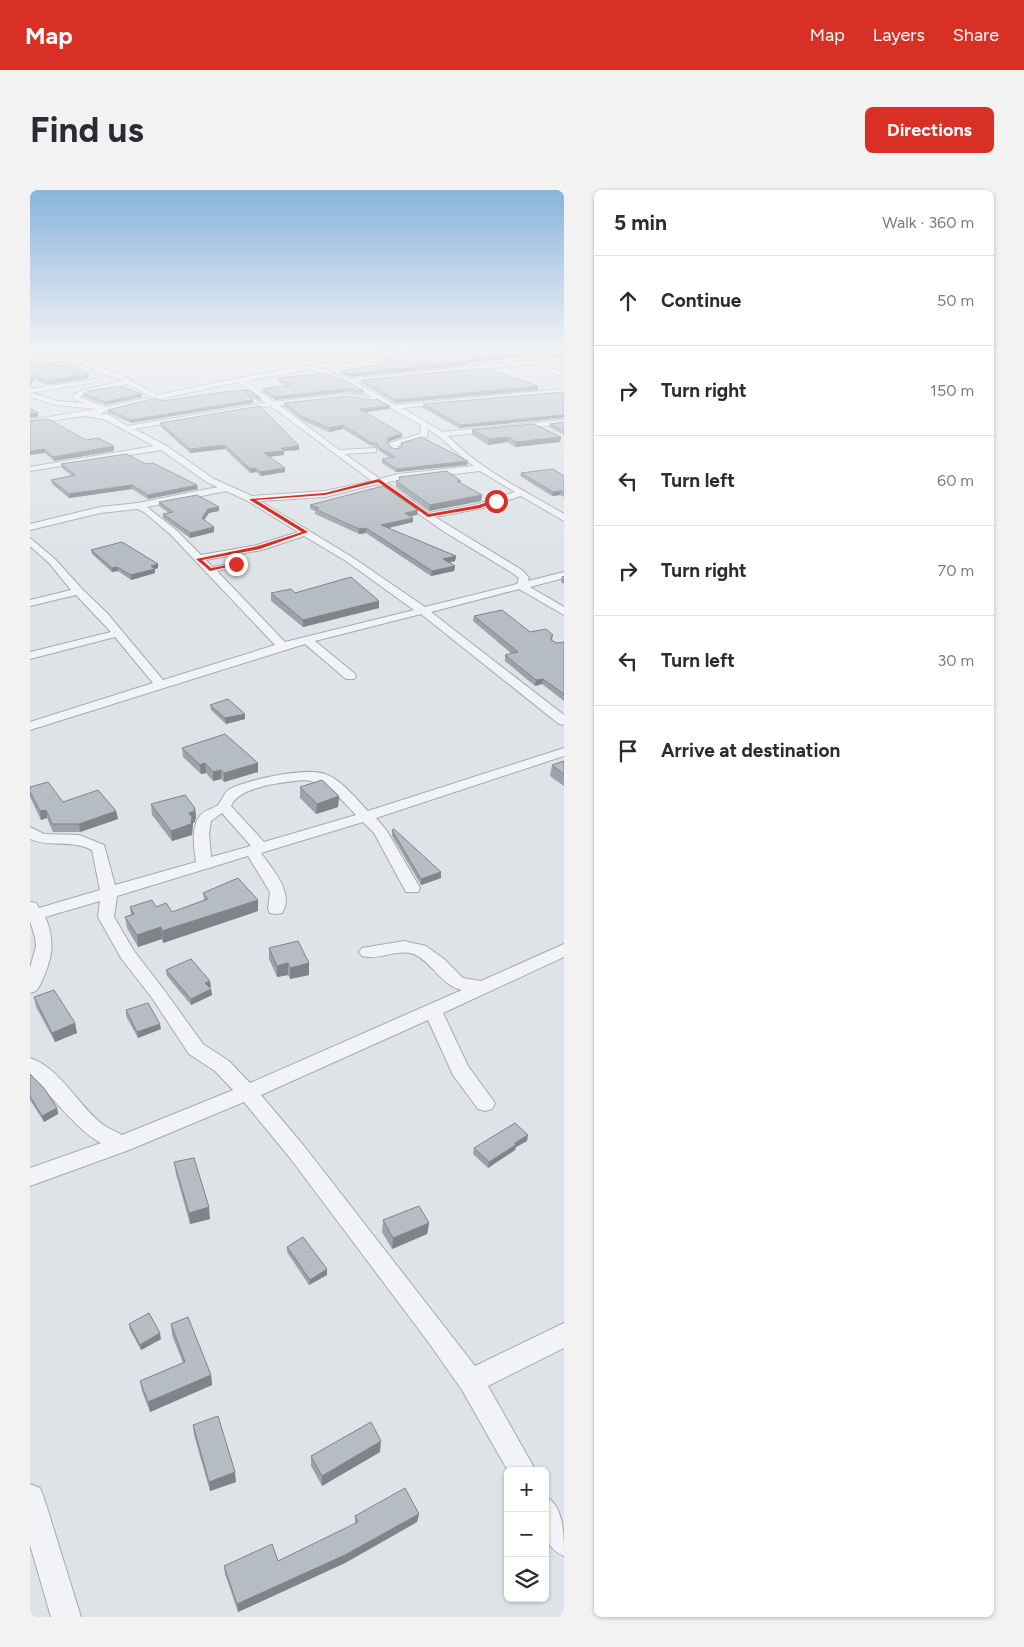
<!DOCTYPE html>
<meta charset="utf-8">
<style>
:root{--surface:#fff;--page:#f2f2f3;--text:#2b2b33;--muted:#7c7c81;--line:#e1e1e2;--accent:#d93025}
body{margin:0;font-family:Figtree,sans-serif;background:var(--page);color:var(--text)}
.controls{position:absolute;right:15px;bottom:15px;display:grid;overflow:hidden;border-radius:8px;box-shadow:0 1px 4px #0004}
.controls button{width:45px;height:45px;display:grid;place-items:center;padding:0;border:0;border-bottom:1px solid var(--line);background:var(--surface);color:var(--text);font:25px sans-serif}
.stop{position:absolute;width:15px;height:15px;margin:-11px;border:4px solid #d93025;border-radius:50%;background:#fff}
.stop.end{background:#d93025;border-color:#fff;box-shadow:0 1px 5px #0008}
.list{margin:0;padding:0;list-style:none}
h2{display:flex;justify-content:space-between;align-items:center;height:65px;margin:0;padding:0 20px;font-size:21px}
h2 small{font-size:16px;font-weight:400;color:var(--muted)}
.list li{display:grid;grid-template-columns:32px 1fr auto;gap:15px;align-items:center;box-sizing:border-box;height:90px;padding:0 20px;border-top:1px solid var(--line)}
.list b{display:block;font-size:19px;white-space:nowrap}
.list em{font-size:16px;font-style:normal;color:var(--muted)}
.icon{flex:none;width:28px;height:28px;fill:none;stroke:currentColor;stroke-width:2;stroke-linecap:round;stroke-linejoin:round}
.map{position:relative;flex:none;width:534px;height:1427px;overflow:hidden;border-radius:8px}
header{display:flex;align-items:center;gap:30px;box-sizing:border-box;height:70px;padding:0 25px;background:var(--accent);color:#fff}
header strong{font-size:24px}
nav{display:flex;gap:28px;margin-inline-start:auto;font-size:18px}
.intro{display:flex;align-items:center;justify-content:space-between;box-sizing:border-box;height:120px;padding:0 30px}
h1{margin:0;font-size:35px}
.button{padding:12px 22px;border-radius:8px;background:var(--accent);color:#fff;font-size:18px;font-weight:700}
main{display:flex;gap:30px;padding:0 30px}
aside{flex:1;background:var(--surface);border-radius:8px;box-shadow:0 1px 4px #0004}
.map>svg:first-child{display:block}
</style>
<header>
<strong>Map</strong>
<nav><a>Map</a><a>Layers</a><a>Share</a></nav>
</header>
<div class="intro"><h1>Find us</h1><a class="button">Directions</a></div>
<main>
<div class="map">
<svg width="534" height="1427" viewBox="0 0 534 1427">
<rect width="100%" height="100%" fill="#dee3e7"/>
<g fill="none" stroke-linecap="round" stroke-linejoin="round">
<g stroke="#a4aab1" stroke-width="2">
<g id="street">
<path d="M13,158h9l68,27 38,20 81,-17 124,-22 18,-8h9l-13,7 48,-7h19l-70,11 -3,-2 -52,11 30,11 215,-22v4l-24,2 24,10v4l-31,-13 -178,18 40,23 169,-16v4l-162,15 41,24 121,-12v4l-116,12c32,34 76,54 116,78v7l-43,-25 -38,12 -48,9 87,53 7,8 -1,3 36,-9v6l-34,9 34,20v8l-45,-26 -88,23 133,103v10l-5,-1 -138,-110 -106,27 39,32 2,3 -2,3h-8l-41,-35 -275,86v-8l123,-39 -38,-46 -85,22v-7l81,-20 -35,-37 -46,11v-6l41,-10 -22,-27 -19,-17v-8l25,21 27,30 25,24 56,67 112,-35 -105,-111 -26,-22 -7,-3 -37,4 -70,17v-6l70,-17 38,-4 80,-16 -10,-4 -47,-33 -131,21v-4l124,-21 -50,-27 -21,-3 -53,8v-4l67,-11 -41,-4 -26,-8v-8l66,-10v2l-2,1 -64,11 27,8 26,2 -7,-3 -4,-4 1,-1 11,-5 39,-9 -52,-21 -41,6v-4l34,-5zM281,179l35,13 27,16 -27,-4 -72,8 -29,-21zM208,192l28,21 -139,23 -18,-11 -14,-2 6,1 4,-3zM98,194l23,13 -46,10 -26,-10 9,-4zM316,208l28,4 3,-2 44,25 -1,9 -31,9 -1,2 5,6h6l1,-2 -3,-3 30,-9 1,-8c16,10 30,26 46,37l-76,8 -18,5 -35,-25 28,-2h3v-4l-37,2 -60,-45zM241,216l101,75 -47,10 -73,5 -38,-17 -49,-34 -31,-16zM450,281l35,21 -37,12 -49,9 -43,-31zM347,294l66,47 71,43 5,4 -2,6 -92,23 -73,-50 -92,-56 65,-4zM196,301l22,10 50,31 -41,13 -56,10 -25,-25 -29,-23zM274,346l42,25 68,49 -129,32 -68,-71 23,-5v-4l-28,5 -6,-7 56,-10z"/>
<path d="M534,558v8l-188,62 11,13 33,57 -2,4h-12l-32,-59 -11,-11 -102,31c11,16 34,40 21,60l-6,1 -6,-1 -2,-4 2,-17 -22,-36 -131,40 -3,21 20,34 30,39 39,54 26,17 21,22 212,-93c-20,-4 -29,-26 -46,-35 -17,-8 -37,6 -54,1l-3,-4 3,-4 42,-7 22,5 18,13 19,19 18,3 83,-37v13l-121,56 25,53 27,37 -3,6 -7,2 -7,-2 -25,-34 -25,-55 -167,75 43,51 171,220 89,-43v25l-76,38 48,85h-28l-46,-81 -33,-47 -139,-185 -46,-56 -115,48 -99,36v-18l71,-25c-25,-13 -48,-47 -71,-67v-18c31,10 49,50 75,68 5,3 12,6 17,9l111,-45 -18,-19 -26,-17 -37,-56 -31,-40 -23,-41 2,-16 -55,16c12,25 6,46 -6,70l-3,4 -6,2v-25l6,-22 -1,-9 -5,-16v-19l6,1 3,5 61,-18 -8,-40c-20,-11 -42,-2 -62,-11v-12l14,7 35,1 25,10 11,40 81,-23c-2,-14 -5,-33 3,-45 5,-8 13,-7 19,-12 5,-6 6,-14 14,-17 19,-9 74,-21 93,-14 17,6 31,25 43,37zM274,590c24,2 36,18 52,35l-92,27 -33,-36c8,-20 54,-24 73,-26zM192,623l29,33 -40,11 -2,-24 2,-12z"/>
<polygon points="0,1294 10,1298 14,1308 51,1427 21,1427 0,1355"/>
<path d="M515,1306c19,10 19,38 19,60 -25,-10 -19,-37 -19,-60z"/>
</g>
</g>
<use href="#street" fill="#f1f3f6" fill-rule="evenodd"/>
</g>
<g fill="#9da2a9">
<polygon points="534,158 534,166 518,167 512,164 439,173 438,175 319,187 311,184 311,181 360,174 354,169 354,166"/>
<polygon points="0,174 59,188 16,195 4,189"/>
<polygon points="248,188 334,201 334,205 316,202 245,210 233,202 233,199 256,196 248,191"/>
<polygon points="331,190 508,196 508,200 365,213 331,193"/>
<polygon points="220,200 231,208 231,212 222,208 223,210 223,213 101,233 78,223 78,220 132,211"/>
<polygon points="534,202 534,228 429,238 393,218 393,214"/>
<polygon points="53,204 112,207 75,215 54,207"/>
<polygon points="254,213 359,219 335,222 372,247 357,252 362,258 369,259 371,257 371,253 438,271 437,275 366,282 352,273 352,269 360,268 348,260 347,257 341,256 313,239 299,242 273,231 254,216"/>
<polygon points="0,231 56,250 84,256 84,261 24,271 15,263"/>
<polygon points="534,232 534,245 519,237 520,234"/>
<polygon points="130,233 269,260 254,261 254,265 239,267 255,282 231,286 226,282 220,283 195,259 160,263 130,236"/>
<polygon points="442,240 531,247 530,252 485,257 477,252 458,255 442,245"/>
<polygon points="31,274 116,274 168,299 118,309 102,299 39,308 22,294 21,290 42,286 32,278"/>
<polygon points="491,283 534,286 534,307 530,305 522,306 490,286"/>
<polygon points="369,287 431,291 430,293 452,305 451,311 399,321 366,297 366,291 369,290"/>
<polygon points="129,312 189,317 189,321 179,323 174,329 184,342 160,348 133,328 133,324 139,323 129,316"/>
<polygon points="280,315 387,325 381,326 383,328 383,332 358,338 426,366 425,371 419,373 425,376 424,381 401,386 336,343 329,344 285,324 285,321 280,319"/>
<polygon points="61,360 128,374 128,378 125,379 125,383 101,390 88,381 82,382 62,364"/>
<polygon points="532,386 534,386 534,394 531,392"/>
<polygon points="241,403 265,403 349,418 273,437 241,411"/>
<polygon points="444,426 500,442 523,445 522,451 527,453 534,452 534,511 512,494 505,496 475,471 475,465 482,464 443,431"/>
<polygon points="180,515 215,524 215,529 196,534 181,520"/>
<polygon points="152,558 228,582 194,592 191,589 183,591 176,583 171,584 153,567"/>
<polygon points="534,571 534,596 520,586 522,575"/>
<polygon points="0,597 33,612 86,621 88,629 50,642 23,642 17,628 11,630 0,607"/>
<polygon points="270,597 309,606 308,617 286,624 270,608"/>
<polygon points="121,614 165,618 166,628 164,633 163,633 162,645 142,651 122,625"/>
<polygon points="362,640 411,682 411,688 391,695 362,646"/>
<polygon points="173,703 228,721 133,753 132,749 108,757 97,738 95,727 101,725 100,717 126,717 142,722 174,710"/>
<polygon points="239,758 279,773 279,785 260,789 258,785 247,787 239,769"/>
<polygon points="136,780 181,797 179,797 181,799 182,805 161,815 137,786"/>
<polygon points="4,807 45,833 47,843 25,852 6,817"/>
<polygon points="96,820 131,839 108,848 96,826"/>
<polygon points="0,884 27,918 28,924 14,932 0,910"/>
<polygon points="497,951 486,957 485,960 458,978 443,964 444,958"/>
<polygon points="144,972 180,1029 160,1034 146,984"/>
<polygon points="353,1030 399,1033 397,1044 362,1059 352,1042"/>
<polygon points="257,1057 297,1085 279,1095 257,1062"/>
<polygon points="99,1134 131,1149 111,1160 100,1140"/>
<polygon points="141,1134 181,1185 182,1195 120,1222 112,1201 110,1191 153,1173 142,1145"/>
<polygon points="163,1235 206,1292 180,1301 164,1245"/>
<polygon points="350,1262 292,1296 281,1276 281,1266"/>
<polygon points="389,1324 387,1332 315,1373 208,1422 195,1384 194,1376 248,1371 325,1334 325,1326"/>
</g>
<g fill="#7f8489">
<polygon points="359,158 379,158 359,161"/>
<polygon points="512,161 512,164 439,173 438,175 319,187 319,184 436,171"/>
<polygon points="534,163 534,166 518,167 518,164"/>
<polygon points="59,184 59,188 16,195 16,191"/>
<polygon points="4,185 4,189 0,198 0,193"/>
<polygon points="508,196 508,200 365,213 366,210"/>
<polygon points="316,199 316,202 245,210 244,207"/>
<polygon points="112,204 112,207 75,215 75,212"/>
<polygon points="223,210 223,213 101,233 101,230"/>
<polygon points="360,216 359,219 330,223 330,219"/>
<polygon points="8,223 8,227 0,228 0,224"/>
<polygon points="534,225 534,228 429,238 430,235"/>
<polygon points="313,235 313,239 299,242 299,238"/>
<polygon points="372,244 372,247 357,252 357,256 358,248"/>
<polygon points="478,247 477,252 458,255 459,249"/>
<polygon points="531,247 530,252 485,257 486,252"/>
<polygon points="195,255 195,259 160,263 160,259"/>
<polygon points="84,256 84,261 24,271 23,267"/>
<polygon points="269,256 269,260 251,261 251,258"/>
<polygon points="14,259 15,263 0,265 0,261"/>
<polygon points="254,261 254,265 234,267 234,263"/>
<polygon points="438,271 437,275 366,282 367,279"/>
<polygon points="226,278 226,282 220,283 220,279"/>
<polygon points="255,278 255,282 231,286 230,282"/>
<polygon points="102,295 102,299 39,308 39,304"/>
<polygon points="167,295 168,299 118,309 118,305"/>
<polygon points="531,301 530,305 522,306 523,302"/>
<polygon points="452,305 451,311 399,321 400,315"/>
<polygon points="189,317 189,321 179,323 173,332 172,328 178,319"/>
<polygon points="388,320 387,325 375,327 375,323"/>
<polygon points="383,328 383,332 350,340 351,335"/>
<polygon points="184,337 184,342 160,348 160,343"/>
<polygon points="336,338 336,343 329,344 329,339"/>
<polygon points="426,366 425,371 413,374 413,369"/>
<polygon points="128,374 128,378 125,379 125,383 101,390 101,385 121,376"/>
<polygon points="425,376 424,381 401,386 402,381"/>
<polygon points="87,377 88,381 82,382 82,378"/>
<polygon points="349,411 349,418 273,437 273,430"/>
<polygon points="513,489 512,494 505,496 506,490"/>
<polygon points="215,524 215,529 196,534 195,528"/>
<polygon points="175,573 176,583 171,584 170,575"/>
<polygon points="228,573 228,582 194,592 194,583"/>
<polygon points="191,580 191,589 183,591 183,582"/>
<polygon points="309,606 308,617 286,624 287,614"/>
<polygon points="165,618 166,628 164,633 163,633 162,645 142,651 141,641"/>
<polygon points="16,620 17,628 11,630 10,621"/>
<polygon points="86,621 88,629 50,642 49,634"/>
<polygon points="411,682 411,688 391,695 391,689"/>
<polygon points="228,710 228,721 133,753 132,741"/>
<polygon points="131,737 132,749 108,757 107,745"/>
<polygon points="258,773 258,785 247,787 247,776"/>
<polygon points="279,773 279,785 260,789 260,778"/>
<polygon points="180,791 181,797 175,798 175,793"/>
<polygon points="181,799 182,805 161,815 161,809"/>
<polygon points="45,833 47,843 25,852 22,843"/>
<polygon points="130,834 131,839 108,848 107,842"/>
<polygon points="27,918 28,924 14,932 12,926"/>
<polygon points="498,945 497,951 486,957 485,960 458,978 459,972 485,953"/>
<polygon points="179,1017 180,1029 160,1034 159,1023"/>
<polygon points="399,1033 397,1044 362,1059 363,1048"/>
<polygon points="297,1079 297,1085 279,1095 280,1090"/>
<polygon points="130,1143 131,1149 111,1160 110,1155"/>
<polygon points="181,1185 182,1195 120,1222 118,1212"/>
<polygon points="351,1251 350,1262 292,1296 292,1286"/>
<polygon points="205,1282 206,1292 180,1301 179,1292"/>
<polygon points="389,1324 387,1332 315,1373 208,1422 207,1414"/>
</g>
<g fill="#b6bcc4" stroke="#7f8489">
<polygon points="404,158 534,158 534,163 518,164 512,161 436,171 439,172 319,184 311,181 363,173 354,166"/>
<polygon points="16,172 28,176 39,175 59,184 16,191 4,185 0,193 0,174"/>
<polygon points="455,178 508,196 366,210 331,190"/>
<polygon points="294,183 315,190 334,201 316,199 244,207 233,199 261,195 248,188"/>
<polygon points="89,196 112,204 75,212 53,204 58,201"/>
<polygon points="220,200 231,208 216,203 223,210 101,230 78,220 125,208 132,211 202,201"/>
<polygon points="534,202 534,225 430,235 393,214"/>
<polygon points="316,206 344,210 347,209 360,216 330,219 372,244 358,248 357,252 362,258 369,259 372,256 371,253 391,247 438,271 367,279 352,269 365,267 348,257 347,253 341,253 313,235 299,238 273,227 254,213"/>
<polygon points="230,216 269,256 251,258 254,261 234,263 255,278 230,282 226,278 220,279 195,255 160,259 130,233"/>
<polygon points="0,218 8,223 0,224"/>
<polygon points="18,229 56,250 68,248 84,256 23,267 14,259 0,261 0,231"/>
<polygon points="534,232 534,241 520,234"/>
<polygon points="504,234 531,247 486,252 478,247 459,249 442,240"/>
<polygon points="96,264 116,274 123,273 167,295 118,305 102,295 39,304 21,290 45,285 31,274"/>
<polygon points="523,279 534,286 534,303 531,301 523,302 491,283"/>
<polygon points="417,281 431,291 427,291 452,305 400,315 366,291 370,290 369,287"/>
<polygon points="353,296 388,320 375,323 383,328 351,335 426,366 413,369 425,376 402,381 336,338 329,339 285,319 289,318 280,315"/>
<polygon points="167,305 189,317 178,319 172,328 184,337 160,343 133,324 143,322 129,312"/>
<polygon points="92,352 128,374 121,376 125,379 101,385 87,377 82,378 61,360"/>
<polygon points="321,387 349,411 273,430 241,403 261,399 265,403"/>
<polygon points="472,420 500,442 516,439 523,445 521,447 521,450 527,453 534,452 534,504 513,489 506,490 475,465 488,462 444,426"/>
<polygon points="198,509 215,524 195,528 180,515"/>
<polygon points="195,544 228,573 194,583 191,580 183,582 175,573 170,575 152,558"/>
<polygon points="534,571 534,584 522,575"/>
<polygon points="292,590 309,606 287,614 270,597"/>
<polygon points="18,592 33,612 68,600 86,621 49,634 22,634 16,620 10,621 0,602 0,597"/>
<polygon points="155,605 165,618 163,622 159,623 162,627 161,634 141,641 121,614"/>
<polygon points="364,639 411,682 391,689 362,640"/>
<polygon points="208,688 228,710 132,741 131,737 107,745 95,727 104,724 100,717 122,710 126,717 136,713 142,722 178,709 173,703"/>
<polygon points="268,751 279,773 260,778 258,773 247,776 239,758"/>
<polygon points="161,769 180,791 175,793 181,799 161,809 136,780"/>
<polygon points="24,800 45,833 22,843 4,807"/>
<polygon points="118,813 130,834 107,842 96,820"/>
<polygon points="0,884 14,898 27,918 12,926 0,906"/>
<polygon points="485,933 498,945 485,953 486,955 459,972 444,958"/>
<polygon points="164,968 179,1017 159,1023 144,972"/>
<polygon points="389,1016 399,1033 363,1048 353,1030"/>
<polygon points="273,1047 297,1079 280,1090 257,1057"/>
<polygon points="119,1123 130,1143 110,1155 99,1134"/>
<polygon points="158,1127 181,1185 118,1212 110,1191 155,1172 141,1134"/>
<polygon points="188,1226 205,1282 179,1292 163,1235"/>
<polygon points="341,1232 351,1251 292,1286 281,1266"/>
<polygon points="375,1298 389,1324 315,1365 207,1414 194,1376 242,1354 248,1371 328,1332 325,1326"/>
</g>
<linearGradient id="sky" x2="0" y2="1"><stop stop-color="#89b4db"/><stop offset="0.44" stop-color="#f0f2f4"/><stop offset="1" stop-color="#f0f2f4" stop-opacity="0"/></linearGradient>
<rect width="534" height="358" fill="url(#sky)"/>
<polygon fill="#d93025" points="349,289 399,324 449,315 466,309 468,311 450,318 398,327 348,292 295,305 226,310 278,342 230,359 172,370 181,378 208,373 206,375 180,381 166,369 228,356 272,342 220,310 220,309 295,303"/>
</svg>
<div class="controls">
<button>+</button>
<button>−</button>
<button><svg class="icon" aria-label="layers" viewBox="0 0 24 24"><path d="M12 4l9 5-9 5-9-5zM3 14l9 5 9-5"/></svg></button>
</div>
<div class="stop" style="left:466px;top:311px"></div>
<div class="stop end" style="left:206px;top:374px"></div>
</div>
<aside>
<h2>5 min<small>Walk · 360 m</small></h2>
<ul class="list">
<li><svg class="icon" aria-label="ahead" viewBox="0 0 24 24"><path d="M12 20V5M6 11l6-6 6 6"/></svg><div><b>Continue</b></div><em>50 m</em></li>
<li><svg class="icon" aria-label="right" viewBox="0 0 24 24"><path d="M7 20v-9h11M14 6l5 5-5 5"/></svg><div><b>Turn right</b></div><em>150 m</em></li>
<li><svg class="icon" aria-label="left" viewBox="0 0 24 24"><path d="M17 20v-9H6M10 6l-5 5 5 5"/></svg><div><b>Turn left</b></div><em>60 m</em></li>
<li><svg class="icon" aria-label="right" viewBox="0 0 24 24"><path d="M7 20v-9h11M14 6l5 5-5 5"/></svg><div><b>Turn right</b></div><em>70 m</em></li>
<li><svg class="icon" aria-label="left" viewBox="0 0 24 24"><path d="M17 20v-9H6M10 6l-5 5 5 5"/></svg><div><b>Turn left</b></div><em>30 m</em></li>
<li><svg class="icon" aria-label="arrive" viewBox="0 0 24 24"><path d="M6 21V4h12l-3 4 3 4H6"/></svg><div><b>Arrive at destination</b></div></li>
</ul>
</aside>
</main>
